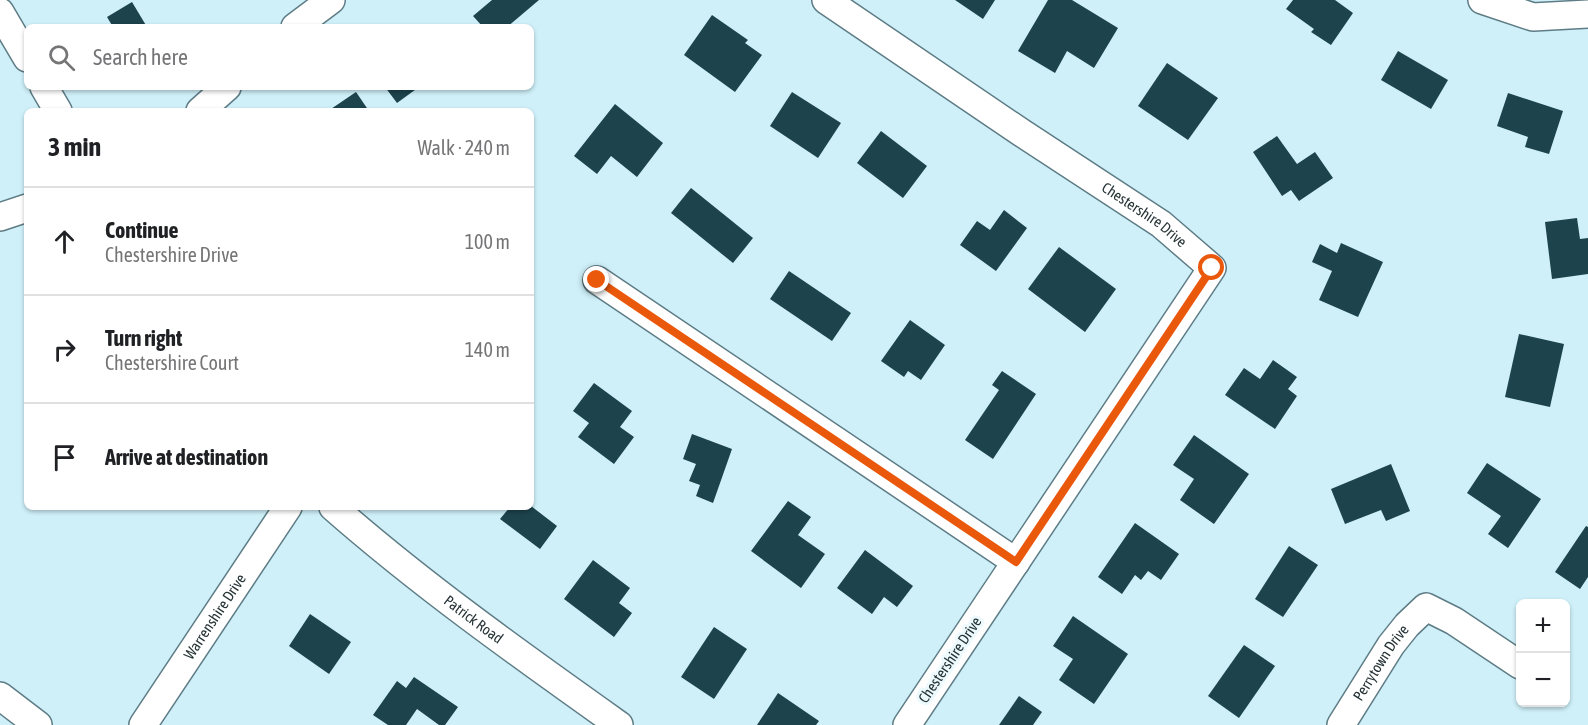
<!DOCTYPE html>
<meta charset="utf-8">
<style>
:root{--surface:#fff;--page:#f2f2f2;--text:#202124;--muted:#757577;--line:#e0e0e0}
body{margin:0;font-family:"Asap Condensed",sans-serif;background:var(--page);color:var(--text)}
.controls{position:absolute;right:18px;bottom:18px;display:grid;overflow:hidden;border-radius:9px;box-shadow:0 2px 4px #0004}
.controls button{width:54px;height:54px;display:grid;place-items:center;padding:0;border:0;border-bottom:2px solid var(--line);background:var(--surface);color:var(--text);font:30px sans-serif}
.stop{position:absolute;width:18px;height:18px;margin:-14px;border:4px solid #ea580c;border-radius:50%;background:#fff}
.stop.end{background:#ea580c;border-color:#fff;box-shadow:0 2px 6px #0008}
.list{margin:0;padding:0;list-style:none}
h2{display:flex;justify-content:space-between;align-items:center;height:78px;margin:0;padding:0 24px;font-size:26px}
h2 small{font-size:20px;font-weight:400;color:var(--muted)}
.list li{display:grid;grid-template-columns:39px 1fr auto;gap:18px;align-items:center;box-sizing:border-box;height:108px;padding:0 24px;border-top:2px solid var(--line)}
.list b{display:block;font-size:22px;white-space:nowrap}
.list p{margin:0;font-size:20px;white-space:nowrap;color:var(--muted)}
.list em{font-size:20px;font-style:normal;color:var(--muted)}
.icon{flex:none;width:33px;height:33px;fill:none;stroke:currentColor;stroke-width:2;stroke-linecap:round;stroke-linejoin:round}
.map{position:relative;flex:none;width:1588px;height:725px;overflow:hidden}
.search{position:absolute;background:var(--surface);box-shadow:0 2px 4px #0004;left:24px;top:24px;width:510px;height:66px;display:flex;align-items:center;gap:15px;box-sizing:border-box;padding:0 21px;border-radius:9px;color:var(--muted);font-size:22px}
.panel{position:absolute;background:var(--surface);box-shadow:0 2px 4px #0004;left:24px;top:108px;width:510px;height:402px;border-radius:9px}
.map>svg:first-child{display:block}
</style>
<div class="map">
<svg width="1588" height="725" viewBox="0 0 1588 725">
<rect width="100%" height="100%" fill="#cff0f9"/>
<g fill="#1d434c">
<polygon points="492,0 539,0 507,27 483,27 473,16"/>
<polygon points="955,0 995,0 983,19"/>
<polygon points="1048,0 1072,0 1118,28 1094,68 1067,51 1055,73 1018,51"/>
<polygon points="1293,0 1335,0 1353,13 1331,45 1311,32 1314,29 1286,9"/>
<polygon points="132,2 147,27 113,27 107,17"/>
<polygon points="712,15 748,40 745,43 762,55 735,92 684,55"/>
<polygon points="1398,51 1448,80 1431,109 1381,80"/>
<polygon points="1167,63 1218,98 1188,140 1138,106"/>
<polygon points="385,87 419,87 397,103"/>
<polygon points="356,92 369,111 328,111"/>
<polygon points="792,92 841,123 818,158 770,126"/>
<polygon points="1508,93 1563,111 1549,154 1525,147 1528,137 1497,126"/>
<polygon points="615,104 663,143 637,177 611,156 597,174 574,156"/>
<polygon points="881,131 927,166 903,198 857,163"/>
<polygon points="1277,136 1297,164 1315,152 1333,178 1299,201 1291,190 1282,196 1253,152"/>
<polygon points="691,188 753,238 733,263 671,213"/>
<polygon points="1004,210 1027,228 996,271 960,245 977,221 990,230"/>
<polygon points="1577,218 1580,239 1588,238 1588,274 1552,279 1545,222"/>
<polygon points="1341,243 1383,262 1358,317 1319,300 1332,271 1312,262 1320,244 1337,253"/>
<polygon points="1059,247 1116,289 1085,332 1028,289"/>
<polygon points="789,271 851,313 832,341 770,299"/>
<polygon points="910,320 945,345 921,380 908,371 904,377 881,361"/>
<polygon points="1519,334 1564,344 1550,407 1505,397"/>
<polygon points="1273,360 1297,377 1288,389 1297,396 1275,429 1225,395 1244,368 1260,379"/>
<polygon points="1002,371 1036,394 993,459 965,440 999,390 992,385"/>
<polygon points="594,383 632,411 620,427 634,437 614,464 578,437 589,423 573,411"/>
<polygon points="692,434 732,449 713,503 696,496 700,485 689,481 696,464 683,459"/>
<polygon points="1194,435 1249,474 1214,524 1180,500 1194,479 1173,465"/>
<polygon points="1487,463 1541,499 1508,548 1488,534 1501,516 1467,493"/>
<polygon points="1391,464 1410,511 1386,521 1381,510 1345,524 1331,489"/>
<polygon points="788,501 811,517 798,535 825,554 801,588 751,551"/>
<polygon points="531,506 557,526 540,549 500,519 510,507 531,507"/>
<polygon points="1135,523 1179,554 1161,580 1148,571 1141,580 1135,575 1122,594 1098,577"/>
<polygon points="1586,526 1588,527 1588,577 1580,589 1555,572"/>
<polygon points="1289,546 1318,565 1283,617 1255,599"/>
<polygon points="865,550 913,586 897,607 884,597 872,614 837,588"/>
<polygon points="593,560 630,588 619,603 632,613 614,637 564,599"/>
<polygon points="310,614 351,642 329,674 289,646"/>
<polygon points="1073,616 1128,654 1094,704 1059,680 1073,659 1053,646"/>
<polygon points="714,627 747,649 714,699 681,677"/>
<polygon points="1244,645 1275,666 1239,718 1208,696"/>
<polygon points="414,677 458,707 445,725 439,725 417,709 406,725 388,725 373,715 397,681 406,688"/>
<polygon points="778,693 819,721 816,725 757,725"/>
<polygon points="1019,696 1042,712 1033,725 999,725"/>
</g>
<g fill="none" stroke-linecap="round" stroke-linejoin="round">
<g stroke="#5e7c85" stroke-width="30">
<g id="street">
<path id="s1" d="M826,0l196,133 139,91 51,44 -305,457"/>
<polyline points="1482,0 1533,17 1588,14"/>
<polyline points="0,12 27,58"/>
<polyline points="295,27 331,0"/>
<polyline points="44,87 58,111"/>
<polyline points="200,111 227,87"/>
<polyline points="0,217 27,208"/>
<polyline points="597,280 1016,562"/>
<path id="s2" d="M333,507c90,79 189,149 286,218"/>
<polyline points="0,696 38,725"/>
<path id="s3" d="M143,725l145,-218"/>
<path id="s4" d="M1341,725l50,-80 16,-20 19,-18 28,14 66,44"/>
</g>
</g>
<use href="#street" stroke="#fff" stroke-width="27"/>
</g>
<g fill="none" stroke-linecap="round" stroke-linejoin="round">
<polyline stroke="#ea580c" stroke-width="8" points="597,280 1016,562 1212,268"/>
</g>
<g text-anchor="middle" stroke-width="6" stroke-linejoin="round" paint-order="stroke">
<g font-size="15" fill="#273437" stroke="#ecf9fd">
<text dy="5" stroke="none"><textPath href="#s1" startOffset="384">Chestershire Drive</textPath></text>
<text dy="5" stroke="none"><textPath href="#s3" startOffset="130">Warrenshire Drive</textPath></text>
<text dy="5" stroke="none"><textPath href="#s2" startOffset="180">Patrick Road</textPath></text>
<text transform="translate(950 660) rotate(-56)" y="5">Chestershire Drive</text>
<text dy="5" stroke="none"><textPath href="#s4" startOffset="74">Perrytown Drive</textPath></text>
</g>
</g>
</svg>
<div class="controls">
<button>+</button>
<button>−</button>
</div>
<div class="stop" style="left:1212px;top:268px"></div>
<div class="stop end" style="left:597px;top:280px"></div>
<div class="search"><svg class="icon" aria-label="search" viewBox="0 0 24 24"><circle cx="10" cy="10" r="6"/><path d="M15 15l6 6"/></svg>Search here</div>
<section class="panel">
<h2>3 min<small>Walk · 240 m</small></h2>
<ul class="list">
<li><svg class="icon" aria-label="ahead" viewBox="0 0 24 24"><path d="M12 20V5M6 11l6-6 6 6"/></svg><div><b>Continue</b><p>Chestershire Drive</p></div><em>100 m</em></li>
<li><svg class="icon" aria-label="right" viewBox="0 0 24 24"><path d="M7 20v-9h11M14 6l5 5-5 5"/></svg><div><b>Turn right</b><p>Chestershire Court</p></div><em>140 m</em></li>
<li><svg class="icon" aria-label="arrive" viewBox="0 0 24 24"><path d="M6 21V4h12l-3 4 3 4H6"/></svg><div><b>Arrive at destination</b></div></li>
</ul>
</section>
</div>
